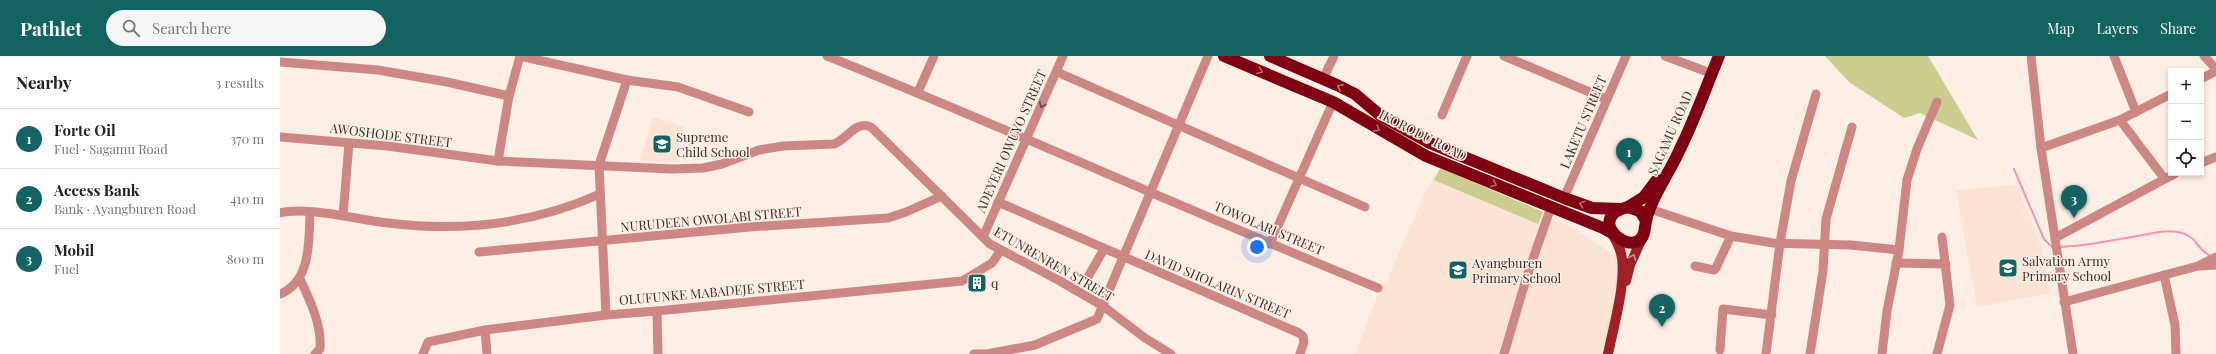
<!DOCTYPE html>
<meta charset="utf-8">
<style>
:root{--surface:#fff;--page:#f6f6f6;--text:#222;--muted:#767676;--line:#e0e0e0;--accent:#136363}
body{margin:0;font-family:"Playfair Display",serif;background:var(--page);color:var(--text)}
.controls{position:absolute;right:12px;top:12px;display:grid;overflow:hidden;border-radius:0px;box-shadow:0 2px 6px #0003}
.controls button{width:36px;height:36px;display:grid;place-items:center;padding:0;border:0;border-bottom:1px solid var(--line);background:var(--surface);color:var(--text);font:20px sans-serif}
.you{position:absolute;left:977px;top:191px;width:14px;height:14px;margin:-10px;border:3px solid #fff;border-radius:50%;background:#1a73e8;box-shadow:0 0 0 6px #1a73e833}
.badge{display:grid;place-items:center;width:26px;height:26px;border-radius:50%;background:var(--accent);color:#fff;font-size:13px;font-weight:700}
.pin{position:absolute;translate:-50% -33px;filter:drop-shadow(0 1px 2px #0008)}
.pin::after{content:'';position:absolute;top:21px;width:14px;height:12px;background:inherit;clip-path:polygon(0 0,100% 0,50% 100%)}
.list{margin:0;padding:0;list-style:none}
h2{display:flex;justify-content:space-between;align-items:center;height:52px;margin:0;padding:0 16px;font-size:17px}
h2 small{font-size:13px;font-weight:400;color:var(--muted)}
.list li{display:grid;grid-template-columns:26px 1fr auto;gap:12px;align-items:center;box-sizing:border-box;height:60px;padding:0 16px;border-top:1px solid var(--line)}
.list b{display:block;font-size:15px;white-space:nowrap}
.list p{margin:0;font-size:13px;white-space:nowrap;color:var(--muted)}
.list em{font-size:13px;font-style:normal;color:var(--muted)}
.icon{flex:none;width:22px;height:22px;fill:none;stroke:currentColor;stroke-width:2;stroke-linecap:round;stroke-linejoin:round}
.map{position:relative;flex:none;width:1936px;height:298px;overflow:hidden}
header{display:flex;align-items:center;gap:24px;box-sizing:border-box;height:56px;padding:0 20px;background:var(--accent);color:#fff}
header strong{font-size:19px}
nav{display:flex;gap:22px;margin-inline-start:auto;font-size:14px}
.search{width:280px;height:36px;background:var(--page);display:flex;align-items:center;gap:10px;box-sizing:border-box;padding:0 14px;border-radius:22px;color:var(--muted);font-size:15px}
main{display:flex}
aside{flex:1;background:var(--surface)}
.map>svg:first-child{display:block}
</style>
<header>
<strong>Pathlet</strong>
<div class="search"><svg class="icon" aria-label="search" viewBox="0 0 24 24"><circle cx="10" cy="10" r="6"/><path d="M15 15l6 6"/></svg>Search here</div>
<nav><a>Map</a><a>Layers</a><a>Share</a></nav>
</header>
<main>
<aside>
<h2>Nearby<small>3 results</small></h2>
<ul class="list">
<li><span class="badge">1</span><div><b>Forte Oil</b><p>Fuel · Sagamu Road</p></div><em>370 m</em></li>
<li><span class="badge">2</span><div><b>Access Bank</b><p>Bank · Ayangburen Road</p></div><em>410 m</em></li>
<li><span class="badge">3</span><div><b>Mobil</b><p>Fuel</p></div><em>800 m</em></li>
</ul>
</aside>
<div class="map">
<svg width="1936" height="298" viewBox="0 0 1936 298">
<rect width="100%" height="100%" fill="#fdeee6"/>
<g fill="#fce3d4">
<polygon points="373,61 404,71 396,106 360,105"/>
<polygon points="1160,112 1263,156 1293,172 1335,199 1339,223 1325,298 1075,298 1098,239 1107,224 1147,133"/>
<polygon points="1736,129 1761,188 1770,237 1697,251 1676,134"/>
</g>
<g fill="#ccce8f">
<polygon points="1545,0 1648,0 1698,84 1640,57 1624,62 1569,26"/>
<polygon points="1160,112 1263,156 1258,168 1154,124"/>
</g>
<g fill="none" stroke-linecap="round" stroke-linejoin="round">
<g stroke="#f892ba" stroke-width="2">
<polyline points="1734,113 1764,183 1772,191 1774,191"/>
<path d="M1779,191c27,-1 53,-7 79,-11 12,-2 27,-7 39,-4 21,3 19,18 34,24"/>
</g>
<g stroke="#cd8883" stroke-width="9">
<polyline points="240,0 347,24 398,31 469,56"/>
<path d="M547,0c185,74 366,157 551,232"/>
<polyline points="1224,0 1326,43"/>
<polyline points="1385,0 1425,15"/>
<polyline points="1751,0 1761,92 1793,298"/>
<polyline points="1834,0 1856,56"/>
<polyline points="1924,0 1936,13"/>
<polyline points="0,6 98,14 167,26 229,40"/>
<polyline points="777,16 1085,151"/>
<polyline points="1043,23 1054,0"/>
<polyline points="1921,23 1936,15"/>
<polyline points="638,36 654,0"/>
<polyline points="1162,59 1187,0"/>
<polyline points="1840,64 1884,122"/>
<path d="M0,81l107,9 111,15 174,8 31,-1 19,-4 37,-14 24,-4 51,-2c14,-5 21,-24 37,-17l119,117 70,37 43,25 42,32 26,16"/>
<polyline points="1761,92 1840,64 1891,38"/>
<polyline points="218,105 229,40 240,0"/>
<polyline points="1921,107 1936,101"/>
<polyline points="1284,142 1346,0"/>
<polyline points="718,146 1019,277 1023,280 1024,286 1020,298"/>
<polyline points="1370,153 1451,180 1493,187 1571,189 1619,194"/>
<path d="M0,157c26,-7 80,7 108,10 72,9 145,1 212,-29"/>
<polyline points="63,160 69,87"/>
<polyline points="703,181 783,0"/>
<polyline points="1775,182 1896,117"/>
<polyline points="990,188 1053,46"/>
<polyline points="199,196 470,171 608,162 626,156 662,140"/>
<polyline points="1616,207 1666,208"/>
<polyline points="1415,210 1434,214 1436,212 1451,180"/>
<polyline points="1921,210 1936,209"/>
<polyline points="1884,219 1895,269 1896,298"/>
<polyline points="808,221 824,193"/>
<path d="M20,223c10,21 22,46 20,70l-5,5"/>
<path d="M0,238c31,-12 29,-53 30,-81"/>
<polyline points="1784,246 1918,210 1936,201"/>
<polyline points="377,255 378,298"/>
<polyline points="326,259 319,109 347,24"/>
<polyline points="205,274 207,298"/>
<polyline points="1440,294 1443,253 1492,259"/>
<polyline points="143,298 148,286 205,274 326,259 377,255 682,225 712,207 721,194"/>
<polyline points="694,298 707,298 755,289 817,263 928,0"/>
<polyline points="1224,298 1247,220 1271,151"/>
<polyline points="1486,298 1500,187 1511,125 1536,38"/>
<polyline points="1530,298 1543,215 1546,163 1572,71"/>
<polyline points="1602,298 1607,255 1619,194 1627,124 1637,93 1657,46"/>
<polyline points="1657,298 1670,249 1662,181"/>
</g>
<g stroke="#9f2127" stroke-width="10">
<polyline points="1346,225 1350,209 1363,180"/>
<path d="M1328,298c5,-26 21,-79 12,-104 -2,-6 -5,-11 -8,-17"/>
</g>
<g stroke="#7e0012" stroke-width="12">
<polyline points="944,0 1053,46 1146,100 1323,172 1332,177"/>
<polyline points="990,0 1057,29 1075,38 1101,60 1150,87 1284,142 1312,152 1340,153"/>
<polyline points="1348,151 1364,141 1377,124"/>
<path d="M1366,165l-6,-10 -12,-4c-49,12 14,60 17,20 3,-26 25,-54 35,-78 15,-30 26,-62 39,-93"/>
</g>
</g>
<defs><path id="oneway-chevron" d="M-2-3.5L2.5 0L-2 3.5" fill="none" stroke-width="1.6" stroke-linecap="round" stroke-linejoin="round"/></defs>
<g stroke="#b76b71">
<use href="#oneway-chevron" transform="translate(980 15) rotate(23)"/>
<use href="#oneway-chevron" transform="translate(1060 31) rotate(-152)"/>
<use href="#oneway-chevron" transform="translate(1097 73) rotate(31)"/>
<use href="#oneway-chevron" transform="translate(1214 128) rotate(22)"/>
<use href="#oneway-chevron" transform="translate(1302 148) rotate(-161)"/>
</g>
<use stroke="#654a45" href="#oneway-chevron" transform="translate(762 49) rotate(114)"/>
<use stroke="#ce8886" href="#oneway-chevron" transform="translate(1353 201) rotate(-68)"/>
<defs>
<g id="school-square" transform="scale(1)"><rect x="-9" y="-9" width="18" height="18" rx="4" fill="#136363" stroke="#fdeee6"/><path d="M0-5L7-2L0 1L-7-2ZM-4 1L0 2.5L4 1V4Q0 6-4 4Z" fill="#fff"/></g>
<g id="building-square" transform="scale(1)"><rect x="-9" y="-9" width="18" height="18" rx="4" fill="#136363" stroke="#fdeee6"/><path d="M-4-6H4V6H1V3H-1V6H-4ZM-2.5-4.3h1.7v1.8h-1.7ZM.8-4.3h1.7v1.8H.8ZM-2.5-1h1.7V.8h-1.7ZM.8-1h1.7V.8H.8Z" fill="#fff"/></g>
</defs>
<g fill-rule="evenodd">
<use href="#school-square" x="382" y="88"/>
<use href="#school-square" x="1728" y="212"/>
<use href="#school-square" x="1178" y="214"/>
<use href="#building-square" x="697" y="227"/>
</g>
<g text-anchor="middle" stroke-width="3" stroke-linejoin="round" paint-order="stroke">
<g font-size="13" fill="#39302b" stroke="#fdeee6">
<text transform="translate(1303 66) rotate(-67)" y="5">LAKETU STREET</text>
<text transform="translate(1390 77) rotate(-66)" y="5">SAGAMU ROAD</text>
<text transform="translate(111 79) rotate(7)" y="5">AWOSHODE STREET</text>
<text transform="translate(1143 79) rotate(27)" y="5">IKORODU ROAD</text>
<text transform="translate(731 85) rotate(-66)" y="5">ADEYERI OWUYO STREET</text>
<text transform="translate(431 163) rotate(-5)" y="5">NURUDEEN OWOLABI STREET</text>
<text transform="translate(989 172) rotate(23)" y="5">TOWOLARI STREET</text>
<text transform="translate(774 208) rotate(30)" y="5">ETUNRENREN STREET</text>
<text transform="translate(938 228) rotate(23)" y="5">DAVID SHOLARIN STREET</text>
<text transform="translate(432 236) rotate(-5)" y="5">OLUFUNKE MABADEJE STREET</text>
</g>
<g font-size="13" fill="#39302b" stroke="#fdeee6" text-anchor="start">
<text x="396" y="86">Supreme<tspan x="396" dy="15">Child School</tspan></text>
<text x="1742" y="210">Salvation Army<tspan x="1742" dy="15">Primary School</tspan></text>
<text x="1192" y="212">Ayangburen<tspan x="1192" dy="15">Primary School</tspan></text>
<text x="711" y="232">q</text>
</g>
</g>
</svg>
<div class="controls">
<button>+</button>
<button>−</button>
<button><svg class="icon" aria-label="locate" viewBox="0 0 24 24"><circle cx="12" cy="12" r="6"/><path d="M12 2v4M12 18v4M2 12h4M18 12h4"/></svg></button>
</div>
<div class="you"></div>
<div class="pin badge" style="left:1349px;top:115px">1</div>
<div class="pin badge" style="left:1382px;top:271px">2</div>
<div class="pin badge" style="left:1794px;top:162px">3</div>
</div>
</main>
